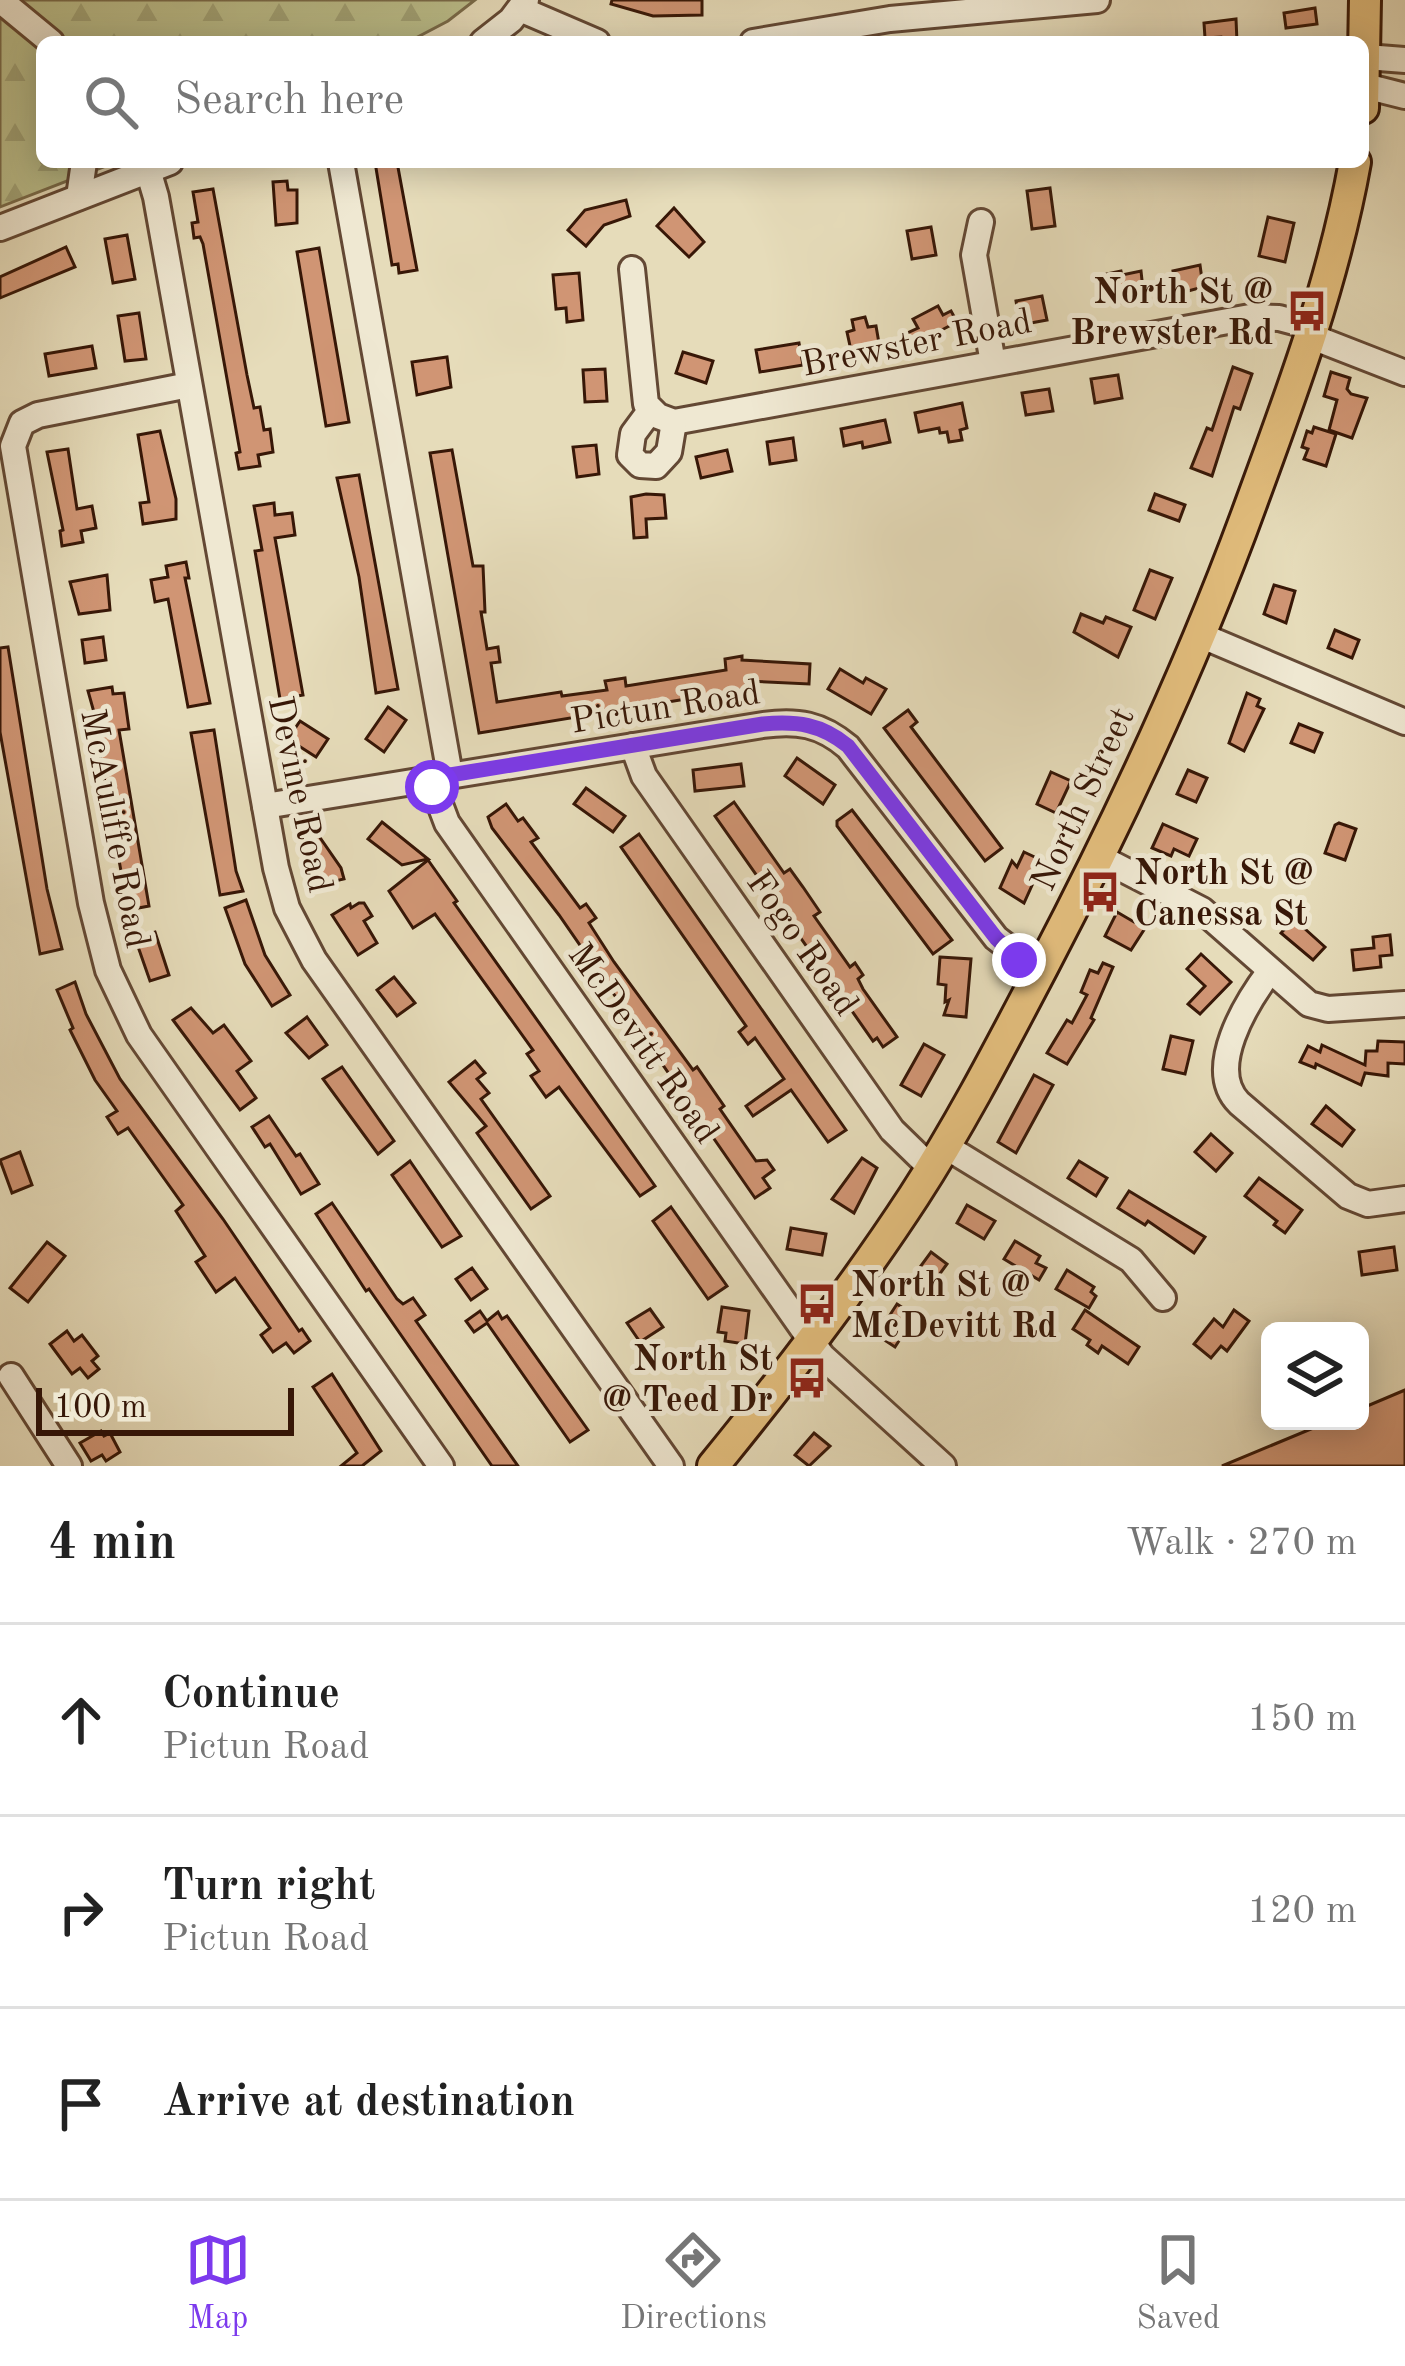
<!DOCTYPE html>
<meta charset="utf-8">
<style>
:root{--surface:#fff;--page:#f6f6f6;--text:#222;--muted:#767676;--line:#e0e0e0;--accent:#7c3aed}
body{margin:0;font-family:"Old Standard TT",serif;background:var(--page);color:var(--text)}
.controls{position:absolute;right:36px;bottom:36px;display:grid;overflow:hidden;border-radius:18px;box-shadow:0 6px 30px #0003}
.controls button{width:108px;height:108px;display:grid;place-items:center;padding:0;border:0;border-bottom:3px solid var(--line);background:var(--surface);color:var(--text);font:60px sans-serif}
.scale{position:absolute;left:36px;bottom:30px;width:258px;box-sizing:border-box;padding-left:12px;border:6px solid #371707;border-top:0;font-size:33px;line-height:42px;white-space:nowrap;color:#371707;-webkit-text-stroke:9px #efe8d2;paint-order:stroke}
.stop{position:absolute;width:36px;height:36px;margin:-27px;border:9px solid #7c3aed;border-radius:50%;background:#fff}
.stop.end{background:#7c3aed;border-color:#fff;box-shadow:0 3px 12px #0008}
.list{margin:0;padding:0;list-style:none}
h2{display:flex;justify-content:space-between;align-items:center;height:156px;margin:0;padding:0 48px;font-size:51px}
h2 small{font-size:39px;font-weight:400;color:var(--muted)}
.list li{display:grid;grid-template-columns:78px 1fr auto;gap:36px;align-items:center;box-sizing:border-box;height:192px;padding:0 48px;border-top:3px solid var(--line)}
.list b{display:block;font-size:45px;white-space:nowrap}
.list p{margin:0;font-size:39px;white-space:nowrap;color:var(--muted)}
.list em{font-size:39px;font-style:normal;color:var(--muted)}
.icon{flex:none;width:66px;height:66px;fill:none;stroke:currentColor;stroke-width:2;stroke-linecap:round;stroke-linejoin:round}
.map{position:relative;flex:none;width:1405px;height:1466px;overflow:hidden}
.search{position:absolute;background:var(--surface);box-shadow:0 6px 30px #0003;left:36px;right:36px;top:36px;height:132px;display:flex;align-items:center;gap:30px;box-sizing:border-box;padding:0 42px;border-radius:18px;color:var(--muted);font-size:45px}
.sheet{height:732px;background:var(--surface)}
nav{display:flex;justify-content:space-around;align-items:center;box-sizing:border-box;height:168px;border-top:3px solid var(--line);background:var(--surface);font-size:33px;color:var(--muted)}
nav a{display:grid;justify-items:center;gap:6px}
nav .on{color:var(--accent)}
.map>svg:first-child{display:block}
</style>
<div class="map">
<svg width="1405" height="1466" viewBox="0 0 1405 1466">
<defs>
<pattern id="forest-firs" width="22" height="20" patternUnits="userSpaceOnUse" patternTransform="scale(3)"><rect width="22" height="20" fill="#bbbf8c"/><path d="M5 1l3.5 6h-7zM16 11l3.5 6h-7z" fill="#a1a377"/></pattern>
</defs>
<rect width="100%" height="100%" fill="#e6dcba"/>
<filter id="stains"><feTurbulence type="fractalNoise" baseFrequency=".00167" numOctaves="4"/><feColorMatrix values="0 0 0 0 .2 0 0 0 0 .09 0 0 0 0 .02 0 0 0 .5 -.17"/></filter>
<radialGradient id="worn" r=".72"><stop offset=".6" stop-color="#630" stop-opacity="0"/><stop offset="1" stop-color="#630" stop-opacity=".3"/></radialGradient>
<polygon fill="url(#forest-firs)" stroke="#796b4a" stroke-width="3" points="0,0 475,0 448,21 408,42 42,42 42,162 116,162 0,207"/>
<g fill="#d09574" stroke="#371707" stroke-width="3">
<polygon points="612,0 702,0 702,15 653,16 611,4"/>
<polygon points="1315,8 1317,24 1286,28 1284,13"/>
<polygon points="1236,19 1237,42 1222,42 1221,37 1205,38 1204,23"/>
<polygon points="375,162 397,162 417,270 399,273 398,264 392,265"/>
<polygon points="287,181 288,190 297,190 297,223 276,225 273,182"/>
<polygon points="1050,188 1055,226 1032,229 1027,191"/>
<polygon points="213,189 247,375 254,408 260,407 264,430 270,429 273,452 258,455 260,466 239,469 236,453 240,452 203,244 200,237 194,238 192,223 198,222 193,192"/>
<polygon points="626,200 630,216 604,225 586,246 568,230 585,210"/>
<polygon points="674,208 704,242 689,257 657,226"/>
<polygon points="1268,217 1294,223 1285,262 1259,256"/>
<polygon points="931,227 936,255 912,259 907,231"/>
<polygon points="127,235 135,279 113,283 105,239"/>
<polygon points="66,247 75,267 0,298 0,277"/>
<polygon points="319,248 349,422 326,426 297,252"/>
<polygon points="1200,265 1203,287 1177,294 1173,271"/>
<polygon points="1121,271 1122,275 1141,271 1144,299 1112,304 1107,274"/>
<polygon points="579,273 583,320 567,322 566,308 556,309 553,275"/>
<polygon points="1042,296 1047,320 1020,325 1016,301"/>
<polygon points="938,306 943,315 951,311 957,322 909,347 903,335 918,328 913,319"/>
<polygon points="139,313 146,359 125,361 118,316"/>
<polygon points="865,317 868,327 876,326 880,349 852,355 847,332 854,330 852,320"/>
<polygon points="799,343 803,365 760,372 756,350"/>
<polygon points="92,346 96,368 49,376 45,354"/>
<polygon points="683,352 713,361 706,383 676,373"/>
<polygon points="447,357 451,387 417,395 412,362"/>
<polygon points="1233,367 1252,374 1240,409 1234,407 1212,476 1191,468 1207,428 1212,430"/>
<polygon points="605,369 607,401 585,402 583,370"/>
<polygon points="1331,372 1350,378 1347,389 1351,394 1367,398 1352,438 1329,430 1337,400 1324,396"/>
<polygon points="1118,375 1122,398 1095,403 1091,379"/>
<polygon points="1049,389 1053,411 1026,415 1022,393"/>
<polygon points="962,403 967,428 960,430 962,440 949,442 947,432 940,433 939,428 919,432 915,413"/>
<polygon points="885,420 890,442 863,448 862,442 844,446 841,429"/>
<polygon points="1314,427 1336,434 1326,466 1304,459 1308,449 1302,447 1307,431 1312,433"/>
<polygon points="160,431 176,499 176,519 143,524 140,503 149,502 138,435"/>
<polygon points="793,438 796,460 770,464 767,442"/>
<polygon points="596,445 599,474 577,477 573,447"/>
<polygon points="68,449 77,509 92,506 96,528 81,531 83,542 62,546 60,531 63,530 47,452"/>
<polygon points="452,450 473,566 483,566 485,612 481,612 487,649 498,647 500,662 491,663 497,702 561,692 562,696 607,690 605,681 625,678 626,686 726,670 725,659 742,656 742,660 810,664 809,684 746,681 747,689 479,733 430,453"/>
<polygon points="727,450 732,471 701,478 696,457"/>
<polygon points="359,475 398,689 376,693 359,577 337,478"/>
<polygon points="646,494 664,495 666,518 646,519 647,537 634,538 631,497"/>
<polygon points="1155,494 1185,505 1179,521 1149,510"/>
<polygon points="274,503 275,515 292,513 295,535 275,538 303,695 280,699 255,551 262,550 254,506"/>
<polygon points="186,562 189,578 185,578 210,703 188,707 168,599 155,602 151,580 168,577 166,566"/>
<polygon points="1150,570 1172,578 1155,619 1134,610"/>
<polygon points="107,575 110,610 79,614 70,582"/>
<polygon points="1274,585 1295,591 1286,623 1264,614"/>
<polygon points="1081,614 1103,623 1106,617 1131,627 1118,657 1074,632"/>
<polygon points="1335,630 1359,640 1352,658 1328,648"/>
<polygon points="103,637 106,660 85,663 82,640"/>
<polygon points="8,647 47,889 62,949 40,954 0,732 0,648"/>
<polygon points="840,669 863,683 866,678 886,689 871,714 828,689"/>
<polygon points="112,687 113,694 124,693 129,729 119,730 149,906 128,910 99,749 104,748 88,691"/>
<polygon points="1247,693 1260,699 1257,706 1264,709 1244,751 1229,743"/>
<polygon points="388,707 406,720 384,752 366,739"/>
<polygon points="908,710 917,722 911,727 1002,848 985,861 884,728"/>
<polygon points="300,721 328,739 316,757 288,739"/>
<polygon points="1299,724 1322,733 1314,752 1291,743"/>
<polygon points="214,730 236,871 243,891 220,895 191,733"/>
<polygon points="797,758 835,785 823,804 785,776"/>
<polygon points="741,764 744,786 695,791 693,770"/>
<polygon points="1188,770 1207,778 1196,802 1177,794"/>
<polygon points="1051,772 1071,781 1056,813 1037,804"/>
<polygon points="586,788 625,816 613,832 574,804"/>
<polygon points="734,802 784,873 790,869 803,887 820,912 814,916 850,967 855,963 863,975 858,979 863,989 897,1037 883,1047 877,1038 873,1041 715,816"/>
<polygon points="506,804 518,821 523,818 538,838 531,842 580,908 586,904 596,918 589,923 614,962 693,1070 697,1067 724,1106 720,1109 756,1161 767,1160 774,1170 763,1178 770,1188 755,1198 559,915 492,828 488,817"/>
<polygon points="852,810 952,940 933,954 837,826 837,821"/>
<polygon points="305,816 341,868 344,879 322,884"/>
<polygon points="382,822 428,859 402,865 368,839"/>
<polygon points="1339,823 1356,829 1345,860 1325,853 1335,825"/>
<polygon points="1163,824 1197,839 1189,856 1174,849 1171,856 1152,848"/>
<polygon points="639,834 846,1130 828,1142 791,1090 753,1116 746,1106 784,1079 755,1038 748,1044 739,1032 746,1026 621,847"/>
<polygon points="1024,852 1043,861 1024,903 1000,888 1012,861 1017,867"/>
<polygon points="428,860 457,901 454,903 655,1186 640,1196 559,1087 546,1097 531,1076 539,1071 527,1054 533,1050 435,914 413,928 389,891"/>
<polygon points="246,900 265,955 290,995 272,1006 245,964 225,908"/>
<polygon points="359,903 364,903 372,916 364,921 377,943 358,955 332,915 350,904 351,908"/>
<polygon points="1117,912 1134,922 1137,916 1149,922 1131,950 1105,936"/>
<polygon points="1294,919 1325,947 1313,960 1281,933"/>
<polygon points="155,932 169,975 150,981 135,938"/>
<polygon points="1390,935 1392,955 1380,956 1381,967 1354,970 1352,950 1374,948 1373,937"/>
<polygon points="1201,954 1231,982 1200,1014 1188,1004 1205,986 1187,969"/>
<polygon points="940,957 971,959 966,1017 944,1015 949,1000 945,1002 946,985 938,984"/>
<polygon points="1103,963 1113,967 1091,1018 1094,1020 1067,1064 1047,1053 1067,1020 1072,1023 1087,995 1081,992 1090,970 1098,973"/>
<polygon points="394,977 415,1003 397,1016 377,990"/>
<polygon points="75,982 86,1014 120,1079 223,1219 299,1331 302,1329 310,1341 294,1353 286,1343 273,1352 261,1335 270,1328 235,1278 216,1292 196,1262 205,1256 176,1211 183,1205 128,1128 118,1134 107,1117 117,1111 95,1080 70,1030 73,1028 57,990"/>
<polygon points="191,1008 213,1033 224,1025 251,1061 237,1071 256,1098 240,1110 173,1020"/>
<polygon points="307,1017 327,1045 309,1058 286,1033"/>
<polygon points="1171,1036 1193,1041 1185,1074 1163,1069"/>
<polygon points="1378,1041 1405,1042 1405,1064 1388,1063 1388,1076 1365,1073 1361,1085 1316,1064 1315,1068 1300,1062 1308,1046 1320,1052 1322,1045 1365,1065 1366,1051 1377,1051"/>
<polygon points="924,1044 944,1055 921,1096 901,1085"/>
<polygon points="475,1061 485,1073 477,1079 489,1093 481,1099 550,1196 531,1209 477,1133 486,1126 449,1082"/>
<polygon points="342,1067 394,1141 378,1154 323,1079"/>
<polygon points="1034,1075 1053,1085 1016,1153 998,1142"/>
<polygon points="1326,1106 1354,1130 1342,1146 1312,1124"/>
<polygon points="269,1116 296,1156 300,1154 319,1184 301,1194 270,1144 265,1147 252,1127"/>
<polygon points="1211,1134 1232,1153 1216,1171 1195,1152"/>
<polygon points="20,1152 32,1185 12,1193 0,1160"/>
<polygon points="862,1158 877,1168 854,1213 832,1199"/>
<polygon points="410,1161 461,1236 442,1247 392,1175"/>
<polygon points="1079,1161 1107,1178 1096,1196 1068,1178"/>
<polygon points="1259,1178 1302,1210 1285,1233 1274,1225 1277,1221 1245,1196"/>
<polygon points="1129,1191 1205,1237 1194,1253 1148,1221 1145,1225 1118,1208"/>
<polygon points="332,1203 397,1299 403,1304 413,1298 425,1315 416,1321 518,1466 492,1466 369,1289 366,1291 316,1214"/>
<polygon points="967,1205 995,1221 984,1239 957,1223"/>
<polygon points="671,1207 727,1286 708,1299 653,1221"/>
<polygon points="791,1228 826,1234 822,1255 787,1249"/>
<polygon points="1015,1241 1040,1256 1036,1263 1046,1268 1039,1280 1004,1259"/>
<polygon points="47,1242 65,1256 28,1302 10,1288"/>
<polygon points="1394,1247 1397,1270 1362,1275 1359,1252"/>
<polygon points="931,1252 947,1264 928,1290 912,1278"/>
<polygon points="472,1268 487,1289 471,1300 456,1279"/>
<polygon points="1067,1270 1094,1287 1091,1292 1096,1296 1089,1308 1056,1289"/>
<polygon points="897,1304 915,1316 895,1347 877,1335"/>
<polygon points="722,1307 749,1311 745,1344 725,1341 726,1333 718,1332"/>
<polygon points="650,1309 663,1327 640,1342 627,1323"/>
<polygon points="1085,1310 1139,1347 1128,1364 1102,1346 1098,1353 1087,1345 1090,1340 1073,1329"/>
<polygon points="1234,1310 1249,1321 1227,1351 1221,1346 1211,1358 1194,1344 1214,1319 1223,1327"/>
<polygon points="480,1311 487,1321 498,1312 502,1319 507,1316 588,1430 570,1442 487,1323 474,1332 466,1321"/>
<polygon points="67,1331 74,1341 82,1335 98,1356 92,1361 99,1369 88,1378 80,1368 72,1374 50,1344"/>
<polygon points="332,1374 381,1451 362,1466 341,1466 357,1453 313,1387"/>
<polygon points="1405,1390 1405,1466 1222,1466 1330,1421 1360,1421 1360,1409"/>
<polygon points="101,1431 104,1436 110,1433 120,1452 106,1461 102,1455 91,1461 80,1443"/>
<polygon points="814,1433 830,1446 809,1466 795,1455"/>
</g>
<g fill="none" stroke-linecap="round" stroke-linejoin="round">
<g stroke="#634834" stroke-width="30">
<g id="minor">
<polyline points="0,0 51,42"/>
<polyline points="520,9 597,42"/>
<polyline points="483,42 511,20 526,0"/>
<polyline points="753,42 890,19 1097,0"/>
<polyline points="1366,57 1405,60"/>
<polyline points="1365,86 1405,96"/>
<polyline points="341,162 450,775"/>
<polyline points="148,170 156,197 276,868 287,908 314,960 671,1466"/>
<polyline points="79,197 84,162"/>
<polyline points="981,222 974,255 993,363"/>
<polyline points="0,228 170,162"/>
<polyline points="632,269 646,404 658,416 674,422 1250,317 1279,318 1313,327"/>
<polyline points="1310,336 1405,373"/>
<polyline points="189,385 38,415 22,423 13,446 91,903 108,970 139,1035 441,1466"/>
<polyline points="650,411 633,434 630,455 640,465 656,466 669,452 674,422"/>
<polyline points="1200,635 1405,722"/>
<polyline points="633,746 644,776 892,1130 931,1168"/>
<polyline points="430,778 447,823 822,1356 943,1466"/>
<path d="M265,806l498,-81c34,-5 58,-1 85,22l148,191 44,34"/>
<polyline points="1099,857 1202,910 1309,1004 1328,1009 1405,1004"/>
<path d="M1270,971c-24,32 -65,98 -31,132l109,93 20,8 37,-5"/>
<polyline points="945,1146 1131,1260 1163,1298"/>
<polyline points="11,1376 69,1466"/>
</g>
</g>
<g stroke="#371707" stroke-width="36">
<g id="major">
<polyline points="1363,108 1365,0"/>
<path d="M713,1466c71,-87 139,-175 201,-270 48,-74 88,-152 129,-230 79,-151 151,-305 209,-465 41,-111 82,-222 103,-339"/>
</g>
</g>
<use href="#minor" stroke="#efe8d2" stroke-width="24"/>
<use href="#major" stroke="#e3be7d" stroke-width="30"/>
</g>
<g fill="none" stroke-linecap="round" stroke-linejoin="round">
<path stroke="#7c3aed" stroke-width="15" d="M432,787l-2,-9 20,-3 313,-51c34,-3 58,0 85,22l148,192 23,22"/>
</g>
<defs>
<g id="bus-bare" transform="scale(3.24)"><path d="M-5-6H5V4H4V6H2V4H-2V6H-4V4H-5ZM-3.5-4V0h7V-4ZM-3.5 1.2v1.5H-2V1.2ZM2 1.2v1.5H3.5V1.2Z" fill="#8f2418" stroke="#efe8d2" stroke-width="2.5" paint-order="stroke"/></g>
</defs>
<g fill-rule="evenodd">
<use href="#bus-bare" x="1307" y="311"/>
<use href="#bus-bare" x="1100" y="892"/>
<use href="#bus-bare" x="817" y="1304"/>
<use href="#bus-bare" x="807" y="1378"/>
</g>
<g text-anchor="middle" stroke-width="10" stroke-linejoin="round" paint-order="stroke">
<g font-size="36" font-weight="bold" fill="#371707" stroke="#efe8d2" text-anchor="end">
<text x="1273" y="303">North St @<tspan x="1273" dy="41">Brewster Rd</tspan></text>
<text x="1134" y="884" text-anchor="start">North St @<tspan x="1134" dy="41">Canessa St</tspan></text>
<text x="851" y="1296" text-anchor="start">North St @<tspan x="851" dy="41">McDevitt Rd</tspan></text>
<text x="773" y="1370">North St<tspan x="773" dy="41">@ Teed Dr</tspan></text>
</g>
<g font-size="36" fill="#371707" stroke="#efe8d2">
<text transform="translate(916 341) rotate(-11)" y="13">Brewster Road</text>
<text transform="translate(665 705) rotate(-9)" y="13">Pictun Road</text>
<text transform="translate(302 794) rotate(78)" y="13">Devine Road</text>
<text transform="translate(1081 798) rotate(-65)" y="13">North Street</text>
<text transform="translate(117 828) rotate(79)" y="13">McAuliffe Road</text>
<text transform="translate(804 942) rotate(55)" y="13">Fogo Road</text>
<text transform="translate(645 1042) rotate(55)" y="13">McDevitt Road</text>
</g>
</g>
<rect width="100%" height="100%" filter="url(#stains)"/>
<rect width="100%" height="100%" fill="url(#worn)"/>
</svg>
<div class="controls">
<button><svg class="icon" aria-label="layers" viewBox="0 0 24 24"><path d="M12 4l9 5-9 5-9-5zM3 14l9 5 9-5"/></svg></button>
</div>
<div class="scale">100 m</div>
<div class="stop" style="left:432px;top:787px"></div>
<div class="stop end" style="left:1019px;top:960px"></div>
<div class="search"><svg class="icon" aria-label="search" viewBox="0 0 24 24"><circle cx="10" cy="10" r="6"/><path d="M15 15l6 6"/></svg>Search here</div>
</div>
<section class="sheet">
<h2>4 min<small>Walk · 270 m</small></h2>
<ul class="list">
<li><svg class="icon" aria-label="ahead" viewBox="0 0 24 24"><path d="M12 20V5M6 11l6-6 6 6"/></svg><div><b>Continue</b><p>Pictun Road</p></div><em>150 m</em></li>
<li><svg class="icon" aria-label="right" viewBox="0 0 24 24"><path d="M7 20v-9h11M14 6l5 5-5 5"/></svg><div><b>Turn right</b><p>Pictun Road</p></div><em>120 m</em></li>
<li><svg class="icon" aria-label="arrive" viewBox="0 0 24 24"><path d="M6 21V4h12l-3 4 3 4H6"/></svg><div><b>Arrive at destination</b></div></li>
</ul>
</section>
<nav>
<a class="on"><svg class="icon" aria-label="map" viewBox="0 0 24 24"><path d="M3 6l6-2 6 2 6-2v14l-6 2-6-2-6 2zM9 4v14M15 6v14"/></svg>Map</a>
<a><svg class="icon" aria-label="directions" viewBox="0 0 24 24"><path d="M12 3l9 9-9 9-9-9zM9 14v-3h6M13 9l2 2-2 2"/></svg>Directions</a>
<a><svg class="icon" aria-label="saved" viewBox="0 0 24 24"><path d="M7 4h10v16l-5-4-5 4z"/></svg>Saved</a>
</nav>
